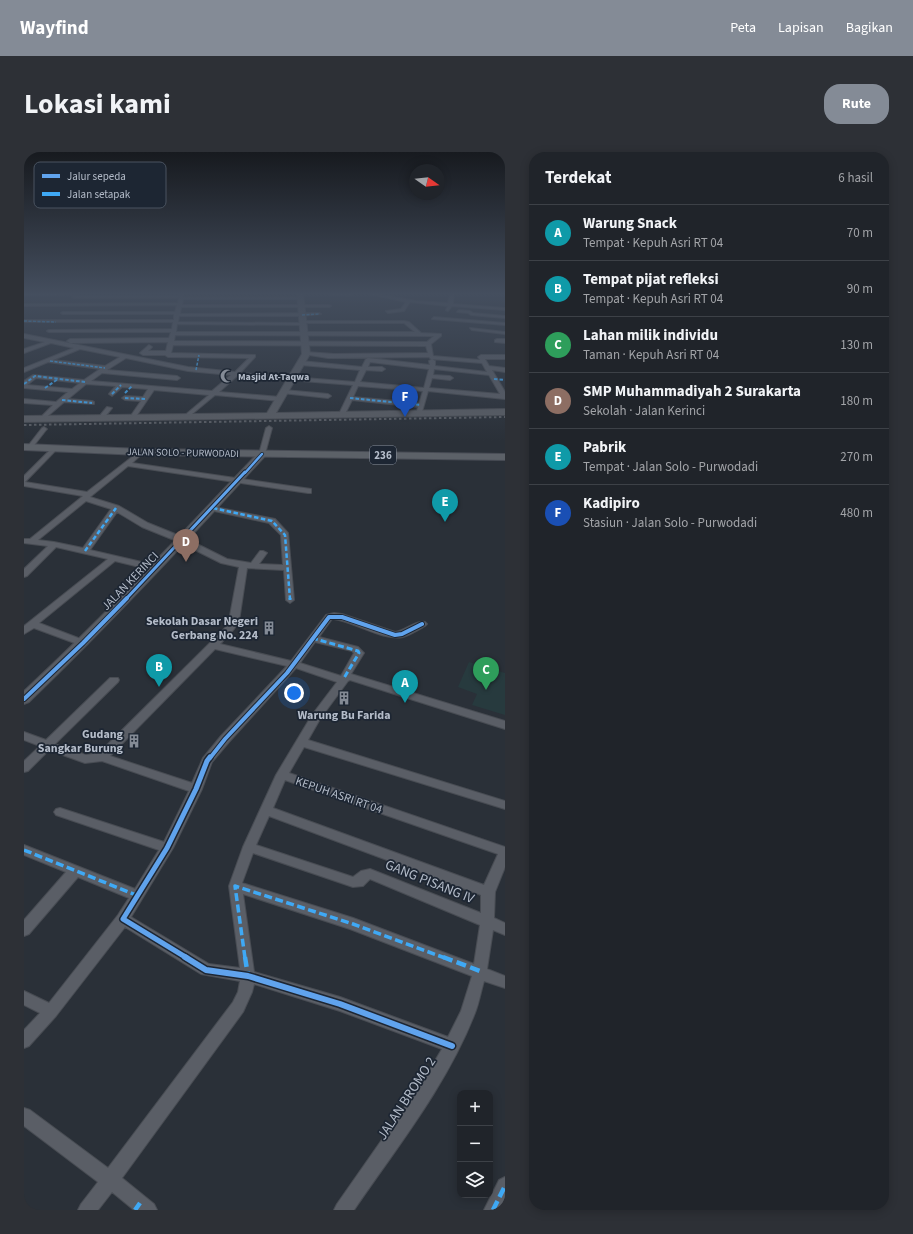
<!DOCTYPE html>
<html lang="id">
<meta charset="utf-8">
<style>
:root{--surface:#20242a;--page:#2d3036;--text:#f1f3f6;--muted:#a2a4a8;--line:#3d4147;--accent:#848b96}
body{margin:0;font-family:"Source Sans 3",sans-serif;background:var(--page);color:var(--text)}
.controls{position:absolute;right:12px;bottom:12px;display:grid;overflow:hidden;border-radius:8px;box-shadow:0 2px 10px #0003}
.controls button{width:36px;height:36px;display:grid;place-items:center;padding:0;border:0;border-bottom:1px solid var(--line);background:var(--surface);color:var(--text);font:20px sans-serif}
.compass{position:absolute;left:385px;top:12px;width:36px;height:36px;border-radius:50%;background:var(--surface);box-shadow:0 2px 10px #0003;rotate:104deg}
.you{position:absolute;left:270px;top:541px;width:14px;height:14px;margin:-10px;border:3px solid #fff;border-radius:50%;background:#1a73e8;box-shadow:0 0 0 6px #1a73e833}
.badge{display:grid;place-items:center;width:26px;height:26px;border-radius:50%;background:var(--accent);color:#fff;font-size:13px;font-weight:700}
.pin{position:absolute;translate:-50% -33px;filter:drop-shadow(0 1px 2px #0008)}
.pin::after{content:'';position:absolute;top:21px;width:14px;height:12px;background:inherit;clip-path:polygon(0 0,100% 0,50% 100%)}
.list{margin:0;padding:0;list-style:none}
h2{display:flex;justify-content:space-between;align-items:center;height:52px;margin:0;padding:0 16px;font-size:17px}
h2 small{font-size:13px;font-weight:400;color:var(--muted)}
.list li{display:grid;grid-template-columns:26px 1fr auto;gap:12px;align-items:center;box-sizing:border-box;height:56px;padding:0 16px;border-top:1px solid var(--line)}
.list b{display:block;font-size:15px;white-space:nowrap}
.list p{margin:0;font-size:13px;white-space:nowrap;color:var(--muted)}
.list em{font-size:13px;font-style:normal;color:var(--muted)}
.icon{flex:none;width:22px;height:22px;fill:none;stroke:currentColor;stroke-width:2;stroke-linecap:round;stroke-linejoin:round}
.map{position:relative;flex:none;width:481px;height:1058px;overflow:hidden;border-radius:16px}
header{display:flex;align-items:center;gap:24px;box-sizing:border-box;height:56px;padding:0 20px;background:var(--accent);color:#fff}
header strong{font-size:19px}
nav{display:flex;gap:22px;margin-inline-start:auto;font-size:14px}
.intro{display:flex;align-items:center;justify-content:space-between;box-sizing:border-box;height:96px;padding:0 24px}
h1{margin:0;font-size:28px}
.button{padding:10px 18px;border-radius:16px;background:var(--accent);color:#fff;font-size:14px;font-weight:700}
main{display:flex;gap:24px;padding:0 24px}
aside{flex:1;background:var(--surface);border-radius:16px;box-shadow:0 2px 10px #0003}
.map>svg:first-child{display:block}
</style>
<header>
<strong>Wayfind</strong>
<nav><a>Peta</a><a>Lapisan</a><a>Bagikan</a></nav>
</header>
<div class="intro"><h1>Lokasi kami</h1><a class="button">Rute</a></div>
<main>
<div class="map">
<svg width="481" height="1058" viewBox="0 0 481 1058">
<rect width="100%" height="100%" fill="#2a3038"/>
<polygon fill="#273a3e" points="445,510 481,521 481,563 448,553 453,542 434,535"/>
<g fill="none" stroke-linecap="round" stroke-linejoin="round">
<g stroke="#484c53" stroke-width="2">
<g id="street">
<polygon points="0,141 54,141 52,142 0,143"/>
<path d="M156,141h4l-1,4h118l2,1 -2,1h-118l-1,6h147l2,1 -2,1h-148l-1,7 139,-1 2,1 -19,2h-123l-1,6 123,1 2,-2h101l5,1 12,11 20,1v2l-10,8 2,12 47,4 -2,-3 3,-2h24v4h-20l4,7 16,2v4l-13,-2 13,22v7l-77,-8 -6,21 -5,-1 1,-4 -66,-7 -7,14 -3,2 -3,-2 14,-29 -116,-9 -18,16 61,5 3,2 -3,2 -65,-6 -29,24 -2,-1v-2l25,-21 -55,-5 -19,28 -2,1 -3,-2 11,-16 -16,-1 -3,-2 3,-2 18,1 5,-8 -26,-2 -10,9 -3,-2 7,-8 -30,-2 -18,15 24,2 2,1v2l-30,-2 -22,19 -2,-1v-2l13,-13 -29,-2v-4l32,3 12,-10 -44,-4v-7l9,-6 51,5 16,-11 -52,-7 -24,10v-4l50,-20 -23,-5 -27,10v-4l21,-7 -21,-4v-4l164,33 47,5 14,-14 -81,-1 -3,-2h-22l-3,-2 9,-8 3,2 -4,4h18l2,-9 -98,1 -3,-2 3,-2 99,-1 2,-6h-122l-2,-1 2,-1 123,-1 1,-7h-149v-2h150v-6h-111l-2,-1 2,-1h112l2,-7 -153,1v-2l154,-1 1,-5h-105l-2,-1 2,-1h105zM281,171h99l11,9h-239l1,-8 126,1zM151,183l259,1 -7,6 -253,-1zM149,193l253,1 2,7 -94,1 -28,-2 -3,2 25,4 101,-1 2,2 51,4 5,9 -52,-6v-5l-3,-2 -3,2 1,4 -62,-7 -2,1 -4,8 -61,-6 -3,2 3,2 59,5 -5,12 -115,-9 15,-16v-2l-84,-2zM56,197l40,8 -15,9 -52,-6zM102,206l62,13 43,4 -19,16 -121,-10 11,-8 75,7 3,-2 -3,-2 -70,-6zM346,210l59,7 -5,19 -64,-6 6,-12 16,1 3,-2 -3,-2h-14zM410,217l55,6 11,19 -71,-6 3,-10 18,2 3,-2 -3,-2 -17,-1zM12,226l44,5 -8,6 -45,-4zM334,234l65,5 -4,12 -66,-6z"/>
<polygon points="293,141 330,141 324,144"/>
<polygon points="341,141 349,141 392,149 424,151 426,141 430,141 429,152 481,156 481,158 428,154 424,159 422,158 424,154 386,150 380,159 364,161 362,159 377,157 382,150"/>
<polygon points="435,158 446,159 449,161 481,164 481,166 447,163 444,161 433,160"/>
<polygon points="410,165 481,171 481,173 408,167"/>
<polygon points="446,176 481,180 481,182 448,178"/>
<polygon points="473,187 481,187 481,191 471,190 471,188"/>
<polygon points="260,238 304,242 307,244 304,246 258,241 257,240"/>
<polygon points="83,255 88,256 79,267 75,267 74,266"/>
<polygon points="245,274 248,276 241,302 236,303 235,302 242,276"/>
<polygon points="20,275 23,277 22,278 8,296 4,296 4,294 18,276"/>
<path d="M29,295l5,1 -33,34 62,10 54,-42 3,2 -12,11 179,26v4h-3l-180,-27 -38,31 29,9 29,17 37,15 42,21 24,4 9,-12h3l4,2 -8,11 24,1 -2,-30 -12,-12 -59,-13v-4l65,13 13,14 6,67 -4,3 -4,-3 -2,-30 -37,-2 -8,53 -5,8 -14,15 71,17 35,-46 8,-2 8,1 53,18c10,-1 20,-12 30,-10l2,2 -2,2c-7,4 -15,9 -22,11 -20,4 -48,-15 -69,-18h-2l-13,18 39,10 6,6 -13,21 154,47v8l-155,-49 -2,1 -28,38 -12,21 197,61v8l-201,-62 -15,26 216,74v20l-10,25 -1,26 11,5v12l-12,-5 -6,39 18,7v12l-21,-7c-3,10 -5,22 -9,32 -28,72 -78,134 -121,197h-20l3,-6 86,-123 19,-32 -102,-38 -86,-27 -2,8 -9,20 -121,166 32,26 3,6h-23l-22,-18 -14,18h-20l3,-6 17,-22 -74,-56v-18l6,2 78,58 125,-166 5,-10 2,-11 -39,-7 -76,-47 -69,89 -27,30 -5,2v-18l16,-17 -16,-8v-14l25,12 69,-88 11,-17 -51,-21 -49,57 -5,2v-16l42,-48 -42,-17v-10l111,44 24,-39 -103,-35 -2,-3 2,-3 4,-1 104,34 25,-51 -87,-30 -17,2 -36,-13 -21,21 -4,1v-11l16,-15 -16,-6v-8l22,8 64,-62h8l1,2 -1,2 -63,62 31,11 13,-2 128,-127 2,-5 10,-54 -18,-4 -42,-21 -37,-15 -25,-15 -27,38 69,16 1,2 -1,2 -3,1 -41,-10 -76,62 47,18 2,2 -2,2h-6l-46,-17 -10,6v-8l84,-67 -52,-12 -29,29 -3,1v-8l24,-23 -24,-3v-4h6l53,-43 -59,-10v-10zM62,349l25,8 -28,39 -29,-6 -16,-2zM291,490l37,9 2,2 -13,23 -41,-13zM191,497l72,17 -66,70 -18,22 -11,25 -82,-27zM272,516l41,14 -25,33 -36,60 -33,72 -14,39 11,82 -31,-4 -78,-47 42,-69 29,-59 10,-27 17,-20zM261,628l213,74 -14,31 -211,-77zM245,664l212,79v18l-111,-44 -9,2 -8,6 -97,-32zM229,701l100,34 10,-1 7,-7 110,46 -6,39 -121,-46 -111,-35zM219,742l107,35 122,47 -11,35 -13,26 -108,-40 -86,-25z"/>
<polygon points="481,1025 481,1053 478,1058 460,1058 475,1028"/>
</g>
</g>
<g stroke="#484c53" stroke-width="2">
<g id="secondary">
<polygon points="273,141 279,141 286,202 252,261 481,257 481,263 0,270 0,264 243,261 278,202"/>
<path d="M238,299l3,1 2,2 -2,2c-77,84 -154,167 -236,246l-5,2v-13c82,-76 158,-158 235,-239z"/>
</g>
</g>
<g stroke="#484c55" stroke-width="2">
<polygon id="primary" points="0,292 117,297 481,302 481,308 117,303 0,298"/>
</g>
<use href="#street" fill="#5a5e66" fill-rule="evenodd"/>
<use href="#secondary" fill="#595d64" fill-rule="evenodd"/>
<use href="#primary" fill="#5c6168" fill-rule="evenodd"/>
<polyline stroke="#595d64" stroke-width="2" stroke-dasharray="2.5 2.5" stroke-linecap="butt" points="0,273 481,265"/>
<g stroke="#3fa9f5" stroke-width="1.5" stroke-dasharray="3 1.5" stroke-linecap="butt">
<polyline points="0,142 52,141"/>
<polyline points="278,163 295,162"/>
<polyline points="0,169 32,170"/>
<polyline points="26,209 81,216"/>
<polyline points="172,218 175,203"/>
</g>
<g stroke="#3fa9f5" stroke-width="2" stroke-dasharray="3.5 2" stroke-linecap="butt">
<polyline points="470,227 481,228"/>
<polyline points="0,232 11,224 61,230"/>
<polyline points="21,236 34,227"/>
<polyline points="101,241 108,234"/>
<polyline points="88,242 97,233"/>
<polyline points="101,246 121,247"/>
<polyline points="326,246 397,253"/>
<polyline points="38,248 68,251"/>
</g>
<g stroke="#3fa9f5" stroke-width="2.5" stroke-dasharray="4.5 2.5" stroke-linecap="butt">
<polyline points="189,356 248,369 261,383 266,447"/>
<polyline points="61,399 92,356"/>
</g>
<g stroke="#3fa9f5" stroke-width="3" stroke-dasharray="6 3" stroke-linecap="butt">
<polyline points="266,446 266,448"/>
<polyline points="288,486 334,499 335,501 320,526"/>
</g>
<g stroke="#3fa9f5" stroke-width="3.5" stroke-dasharray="8 3.5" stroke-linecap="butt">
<polyline points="0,698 112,743"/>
<polyline points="221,806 211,734 329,772 421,806"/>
</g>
<g stroke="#3fa9f5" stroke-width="4.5" stroke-dasharray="10 4.5" stroke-linecap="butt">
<polyline points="221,805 224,824"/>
<polyline points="419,805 456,819"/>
<polyline points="111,1058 116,1051"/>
<polyline points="469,1058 481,1034"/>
</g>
<g stroke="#1d2633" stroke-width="4">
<polyline id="cycleway-far4" points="221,321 238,302"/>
</g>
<g stroke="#1d2633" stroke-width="5">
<polyline id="cycleway-far3" points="102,447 221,320"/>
</g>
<g stroke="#1d2633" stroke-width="6">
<g id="cycleway-far2">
<polyline points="0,547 59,491 103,446"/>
<polyline points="186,606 201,587 263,521 305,465 318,465 371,483 378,482 398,472"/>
</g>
</g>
<g stroke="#1d2633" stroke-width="8">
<polyline id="cycleway-far1" points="163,806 99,767 143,696 172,637 183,609 186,605"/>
</g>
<g stroke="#1d2633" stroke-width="9">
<polyline id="cycleway" points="161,805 182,818 224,824 316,852 428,894"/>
</g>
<use href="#cycleway-far4" stroke="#60a3ed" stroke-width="2.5"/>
<use href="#cycleway-far3" stroke="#60a3ed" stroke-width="3"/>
<use href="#cycleway-far2" stroke="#60a3ed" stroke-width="4"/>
<use href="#cycleway-far1" stroke="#60a3ed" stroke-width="5"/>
<use href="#cycleway" stroke="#60a3ed" stroke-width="6"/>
</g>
<linearGradient id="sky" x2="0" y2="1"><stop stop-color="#171a1f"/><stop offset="0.49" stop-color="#444e5e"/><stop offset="1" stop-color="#444e5e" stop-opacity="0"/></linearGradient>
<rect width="481" height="289" fill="url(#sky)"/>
<defs>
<g id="mosque-bare" transform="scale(1.08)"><path d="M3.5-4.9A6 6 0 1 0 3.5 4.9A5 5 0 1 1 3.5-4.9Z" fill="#848b96" stroke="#1d2633" stroke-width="2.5" paint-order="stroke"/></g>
<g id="building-bare" transform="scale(1.08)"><path d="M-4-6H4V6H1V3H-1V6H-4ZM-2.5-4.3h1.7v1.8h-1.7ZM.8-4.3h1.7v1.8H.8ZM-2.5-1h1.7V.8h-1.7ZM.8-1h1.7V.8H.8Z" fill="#848b96" stroke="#1d2633" stroke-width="2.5" paint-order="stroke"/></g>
</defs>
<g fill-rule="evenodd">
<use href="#mosque-bare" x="203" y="224"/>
<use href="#building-bare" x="245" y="476"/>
<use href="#building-bare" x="320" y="546"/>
<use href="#building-bare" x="110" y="589"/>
</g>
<g text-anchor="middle" stroke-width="3.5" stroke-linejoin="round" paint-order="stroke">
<g font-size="10" font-weight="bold" fill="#b4bcc9" stroke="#1d2633" text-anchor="start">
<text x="214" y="228">Masjid At-Taqwa</text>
</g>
<g font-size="10" fill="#b4bcc9" stroke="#1d2633">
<text transform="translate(159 300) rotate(1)" y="4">JALAN SOLO - PURWODADI</text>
</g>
<rect fill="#1d2633" stroke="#878f9c" stroke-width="1" x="346" y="294" width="26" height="18" rx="3"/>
<g font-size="11" font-weight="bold" fill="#b4bcc9">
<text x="359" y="307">236</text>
</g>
<g font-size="12" fill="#b4bcc9" stroke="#1d2633">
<text transform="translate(106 429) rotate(-46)" y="4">JALAN KERINCI</text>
<text transform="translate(315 643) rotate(19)" y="4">KEPUH ASRI RT 04</text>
</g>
<g font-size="12" font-weight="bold" fill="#b4bcc9" stroke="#1d2633" text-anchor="end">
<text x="234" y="473">Sekolah Dasar Negeri<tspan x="234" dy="14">Gerbang No. 224</tspan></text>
<text x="320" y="567" text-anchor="middle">Warung Bu Farida</text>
<text x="99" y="586">Gudang<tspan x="99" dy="14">Sangkar Burung</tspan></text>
</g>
<g font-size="14" fill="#b4bcc9" stroke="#1d2633">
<text transform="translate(406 729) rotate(22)" y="5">GANG PISANG IV</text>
<text transform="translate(382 946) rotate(-57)" y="5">JALAN BROMO 2</text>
</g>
</g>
<rect x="10" y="10" width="132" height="46" rx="6" fill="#1d2633" stroke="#4a5360" stroke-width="1"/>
<rect x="18" y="22" width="18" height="4" fill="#60a3ed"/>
<rect x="18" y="40" width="18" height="4" fill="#3fa9f5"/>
<g font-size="11" fill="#b4bcc9">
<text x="43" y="28">Jalur sepeda</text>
<text x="43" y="46">Jalan setapak</text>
</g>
</svg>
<div class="controls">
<button>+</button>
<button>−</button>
<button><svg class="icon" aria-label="layers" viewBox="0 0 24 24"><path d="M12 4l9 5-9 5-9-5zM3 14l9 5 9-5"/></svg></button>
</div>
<svg class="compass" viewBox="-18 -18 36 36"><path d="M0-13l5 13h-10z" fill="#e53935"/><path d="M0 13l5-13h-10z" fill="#a2a4a8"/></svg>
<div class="you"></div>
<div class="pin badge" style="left:381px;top:551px;background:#0f9aa8">A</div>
<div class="pin badge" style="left:135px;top:535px;background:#0f9aa8">B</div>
<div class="pin badge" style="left:462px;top:538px;background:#2e9e5b">C</div>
<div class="pin badge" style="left:162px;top:410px;background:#8d6e63">D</div>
<div class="pin badge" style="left:421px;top:370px;background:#0f9aa8">E</div>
<div class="pin badge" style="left:381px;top:265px;background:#1a4fb4">F</div>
</div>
<aside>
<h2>Terdekat<small>6 hasil</small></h2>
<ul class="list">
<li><span class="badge" style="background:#0f9aa8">A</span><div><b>Warung Snack</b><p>Tempat · Kepuh Asri RT 04</p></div><em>70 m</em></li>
<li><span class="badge" style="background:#0f9aa8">B</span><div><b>Tempat pijat refleksi</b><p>Tempat · Kepuh Asri RT 04</p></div><em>90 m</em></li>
<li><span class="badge" style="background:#2e9e5b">C</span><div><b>Lahan milik individu</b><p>Taman · Kepuh Asri RT 04</p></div><em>130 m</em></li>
<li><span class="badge" style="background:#8d6e63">D</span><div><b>SMP Muhammadiyah 2 Surakarta</b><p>Sekolah · Jalan Kerinci</p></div><em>180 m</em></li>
<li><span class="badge" style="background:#0f9aa8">E</span><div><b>Pabrik</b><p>Tempat · Jalan Solo - Purwodadi</p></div><em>270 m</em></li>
<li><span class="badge" style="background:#1a4fb4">F</span><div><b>Kadipiro</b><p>Stasiun · Jalan Solo - Purwodadi</p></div><em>480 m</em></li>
</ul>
</aside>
</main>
